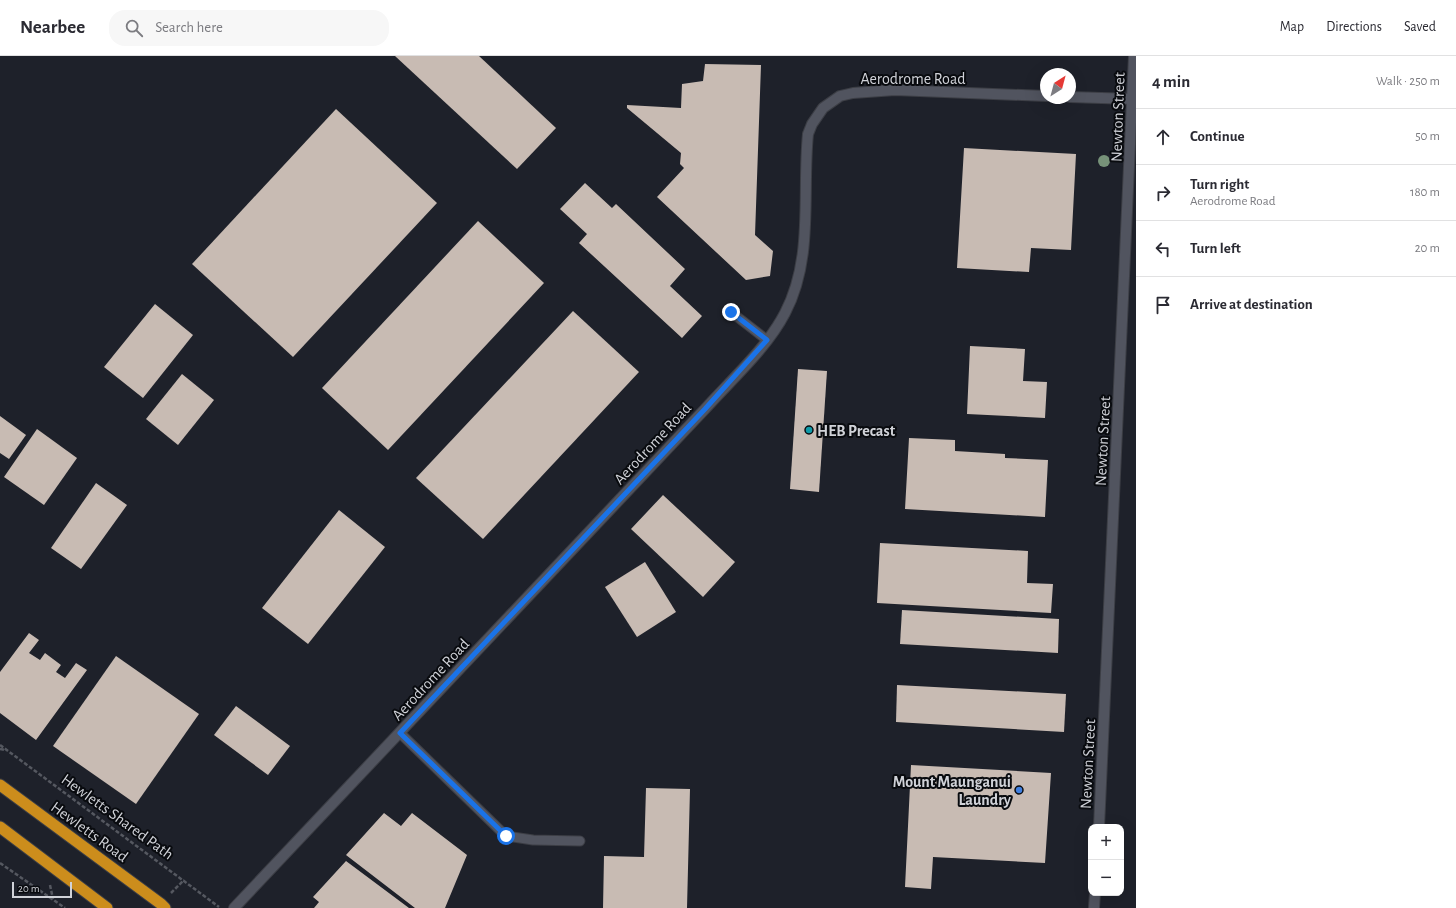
<!DOCTYPE html>
<meta charset="utf-8">
<style>
:root{--surface:#fff;--page:#f7f7f7;--text:#2b2b33;--muted:#7c7c81;--line:#e1e1e2}
body{margin:0;font-family:"Alegreya Sans",sans-serif;background:var(--page);color:var(--text)}
.controls{position:absolute;right:12px;bottom:12px;display:grid;overflow:hidden;border-radius:8px;box-shadow:0 4px 16px #0002}
.controls button{width:36px;height:36px;display:grid;place-items:center;padding:0;border:0;border-bottom:1px solid var(--line);background:var(--surface);color:var(--text);font:20px sans-serif}
.compass{position:absolute;left:1040px;top:12px;width:36px;height:36px;border-radius:50%;background:var(--surface);box-shadow:0 4px 16px #0002;rotate:36deg}
.scale{position:absolute;left:12px;bottom:10px;width:60px;box-sizing:border-box;padding-left:4px;border:2px solid #d0d2d8;border-top:0;font-size:11px;line-height:14px;white-space:nowrap;color:#d0d2d8;-webkit-text-stroke:3px #090b0f;paint-order:stroke}
.stop{position:absolute;width:12px;height:12px;margin:-9px;border:3px solid #1a73e8;border-radius:50%;background:#fff}
.stop.end{background:#1a73e8;border-color:#fff;box-shadow:0 1px 4px #0008}
.list{margin:0;padding:0;list-style:none}
h2{display:flex;justify-content:space-between;align-items:center;height:52px;margin:0;padding:0 16px;font-size:17px}
h2 small{font-size:13px;font-weight:400;color:var(--muted)}
.list li{display:grid;grid-template-columns:26px 1fr auto;gap:12px;align-items:center;box-sizing:border-box;height:56px;padding:0 16px;border-top:1px solid var(--line)}
.list b{display:block;font-size:15px;white-space:nowrap}
.list p{margin:0;font-size:13px;white-space:nowrap;color:var(--muted)}
.list em{font-size:13px;font-style:normal;color:var(--muted)}
.icon{flex:none;width:22px;height:22px;fill:none;stroke:currentColor;stroke-width:2;stroke-linecap:round;stroke-linejoin:round}
.map{position:relative;flex:none;width:1136px;height:852px;overflow:hidden}
header{display:flex;align-items:center;gap:24px;box-sizing:border-box;height:56px;padding:0 20px;background:var(--surface);border-bottom:1px solid var(--line)}
header strong{font-size:19px}
nav{display:flex;gap:22px;margin-inline-start:auto;font-size:14px}
.search{width:280px;height:36px;background:var(--page);display:flex;align-items:center;gap:10px;box-sizing:border-box;padding:0 14px;border-radius:16px;color:var(--muted);font-size:15px}
main{display:flex}
aside{flex:1;background:var(--surface)}
.map>svg:first-child{display:block}
</style>
<header>
<strong>Nearbee</strong>
<div class="search"><svg class="icon" aria-label="search" viewBox="0 0 24 24"><circle cx="10" cy="10" r="6"/><path d="M15 15l6 6"/></svg>Search here</div>
<nav><a>Map</a><a>Directions</a><a>Saved</a></nav>
</header>
<main>
<div class="map">
<svg width="1136" height="852" viewBox="0 0 1136 852">
<rect width="100%" height="100%" fill="#1e212a"/>
<g fill="#c8bbb3">
<polygon points="395,0 479,0 556,72 517,113"/>
<polygon points="705,8 761,9 755,179 773,195 770,220 746,224 657,141 684,112 680,108 681,97 627,52 627,49 681,52 682,28 703,25"/>
<polygon points="336,53 437,147 293,301 192,208"/>
<polygon points="964,92 1076,98 1071,194 1031,192 1029,216 957,212"/>
<polygon points="585,127 612,152 616,148 685,213 670,230 702,260 682,282 579,187 587,178 560,153"/>
<polygon points="478,165 544,227 388,394 322,332"/>
<polygon points="155,248 193,279 143,342 104,311"/>
<polygon points="573,255 639,316 483,483 416,422"/>
<polygon points="970,290 1025,293 1023,325 1047,326 1045,362 967,358"/>
<polygon points="798,313 827,315 819,436 790,433"/>
<polygon points="182,318 214,344 178,389 146,363"/>
<polygon points="0,360 26,379 9,403 0,397"/>
<polygon points="37,373 77,402 44,449 4,421"/>
<polygon points="909,382 955,384 955,395 1005,398 1005,402 1048,404 1045,461 905,453"/>
<polygon points="96,427 127,449 81,513 51,492"/>
<polygon points="663,439 735,506 703,541 631,473"/>
<polygon points="339,454 385,491 308,588 262,552"/>
<polygon points="880,487 1028,495 1027,527 1053,528 1051,557 877,547"/>
<polygon points="645,506 676,556 637,581 605,531"/>
<polygon points="902,554 1059,563 1058,597 900,588"/>
<polygon points="29,577 39,584 29,597 40,604 45,597 61,609 56,616 65,622 76,607 87,614 36,684 0,657 0,616"/>
<polygon points="116,600 199,658 136,748 53,690"/>
<polygon points="897,629 1066,638 1064,676 896,666"/>
<polygon points="236,650 290,690 268,719 214,679"/>
<polygon points="911,709 1051,717 1045,807 933,801 931,833 905,831"/>
<polygon points="646,732 690,733 687,852 603,852 604,800 644,801"/>
<polygon points="384,757 401,770 412,757 467,799 445,852 415,852 346,799"/>
<polygon points="346,805 409,852 314,852 319,846 313,841"/>
</g>
<g fill="none" stroke-linecap="round" stroke-linejoin="round">
<g stroke="#3c3e45" stroke-width="11">
<g id="service">
<polyline points="731,256 767,284"/>
<polyline points="400,677 506,780 533,784 580,785"/>
</g>
</g>
<g stroke="#3c3e45" stroke-width="12">
<g id="tertiary">
<polyline points="1070,41 1133,43"/>
<polyline points="1099,771 1134,0"/>
<path d="M234,852l471,-499c26,-29 62,-61 80,-96 29,-55 17,-120 23,-179l4,-10 11,-16 17,-12 13,-3 42,-3 151,6"/>
<polyline points="1094,852 1095,837"/>
</g>
</g>
<g stroke="#3c3e45" stroke-width="13">
<g id="trunk">
<polyline points="0,729 161,848 165,852"/>
<polyline points="0,771 107,852"/>
</g>
</g>
<g stroke="#555860" stroke-width="2.5" stroke-dasharray="4 2" stroke-linecap="butt">
<polyline points="0,689 219,851"/>
<polyline points="0,693 6,694"/>
<polyline points="0,807 65,852"/>
<polyline points="50,829 53,843"/>
<polyline points="171,837 184,824"/>
</g>
<use href="#service" stroke="#51545f" stroke-width="9"/>
<use href="#tertiary" stroke="#51545f" stroke-width="10"/>
<use href="#trunk" stroke="#cc8d1c" stroke-width="11"/>
</g>
<circle fill="#779279" cx="1104" cy="105" r="6"/>
<g fill="none" stroke-linecap="round" stroke-linejoin="round">
<polyline stroke="#1a73e8" stroke-width="5" points="506,780 400,677 705,353 767,284 731,256"/>
</g>
<circle fill="#0f9aa8" stroke="#090b0f" stroke-width="1.5" cx="809" cy="374" r="4"/>
<circle fill="#3f7fe0" stroke="#090b0f" stroke-width="1.5" cx="1019" cy="734" r="4"/>
<g text-anchor="middle" stroke-width="4" stroke-linejoin="round" paint-order="stroke">
<g font-size="16" fill="#d0d2d8" stroke="#090b0f">
<text x="913" y="28">Aerodrome Road</text>
<text transform="translate(1117 61) rotate(-88)" y="6">Newton Street</text>
<text transform="translate(1102 385) rotate(-87)" y="6">Newton Street</text>
<text transform="translate(652 387) rotate(-47)" y="6">Aerodrome Road</text>
<text transform="translate(430 623) rotate(-47)" y="6">Aerodrome Road</text>
<text transform="translate(1087 708) rotate(-87)" y="6">Newton Street</text>
<text transform="translate(118 760) rotate(36)" y="6">Hewletts Shared Path</text>
<text transform="translate(90 775) rotate(36)" y="6">Hewletts Road</text>
</g>
<g font-size="16" font-weight="bold" fill="#d0d2d8" stroke="#090b0f" text-anchor="start">
<text x="817" y="380">HEB Precast</text>
<text x="1011" y="731" text-anchor="end">Mount Maunganui<tspan x="1011" dy="18">Laundry</tspan></text>
</g>
</g>
</svg>
<div class="controls">
<button>+</button>
<button>−</button>
</div>
<svg class="compass" viewBox="-18 -18 36 36"><path d="M0-13l5 13h-10z" fill="#e53935"/><path d="M0 13l5-13h-10z" fill="#7c7c81"/></svg>
<div class="scale">20 m</div>
<div class="stop" style="left:506px;top:780px"></div>
<div class="stop end" style="left:731px;top:256px"></div>
</div>
<aside>
<h2>4 min<small>Walk · 250 m</small></h2>
<ul class="list">
<li><svg class="icon" aria-label="ahead" viewBox="0 0 24 24"><path d="M12 20V5M6 11l6-6 6 6"/></svg><div><b>Continue</b></div><em>50 m</em></li>
<li><svg class="icon" aria-label="right" viewBox="0 0 24 24"><path d="M7 20v-9h11M14 6l5 5-5 5"/></svg><div><b>Turn right</b><p>Aerodrome Road</p></div><em>180 m</em></li>
<li><svg class="icon" aria-label="left" viewBox="0 0 24 24"><path d="M17 20v-9H6M10 6l-5 5 5 5"/></svg><div><b>Turn left</b></div><em>20 m</em></li>
<li><svg class="icon" aria-label="arrive" viewBox="0 0 24 24"><path d="M6 21V4h12l-3 4 3 4H6"/></svg><div><b>Arrive at destination</b></div></li>
</ul>
</aside>
</main>
